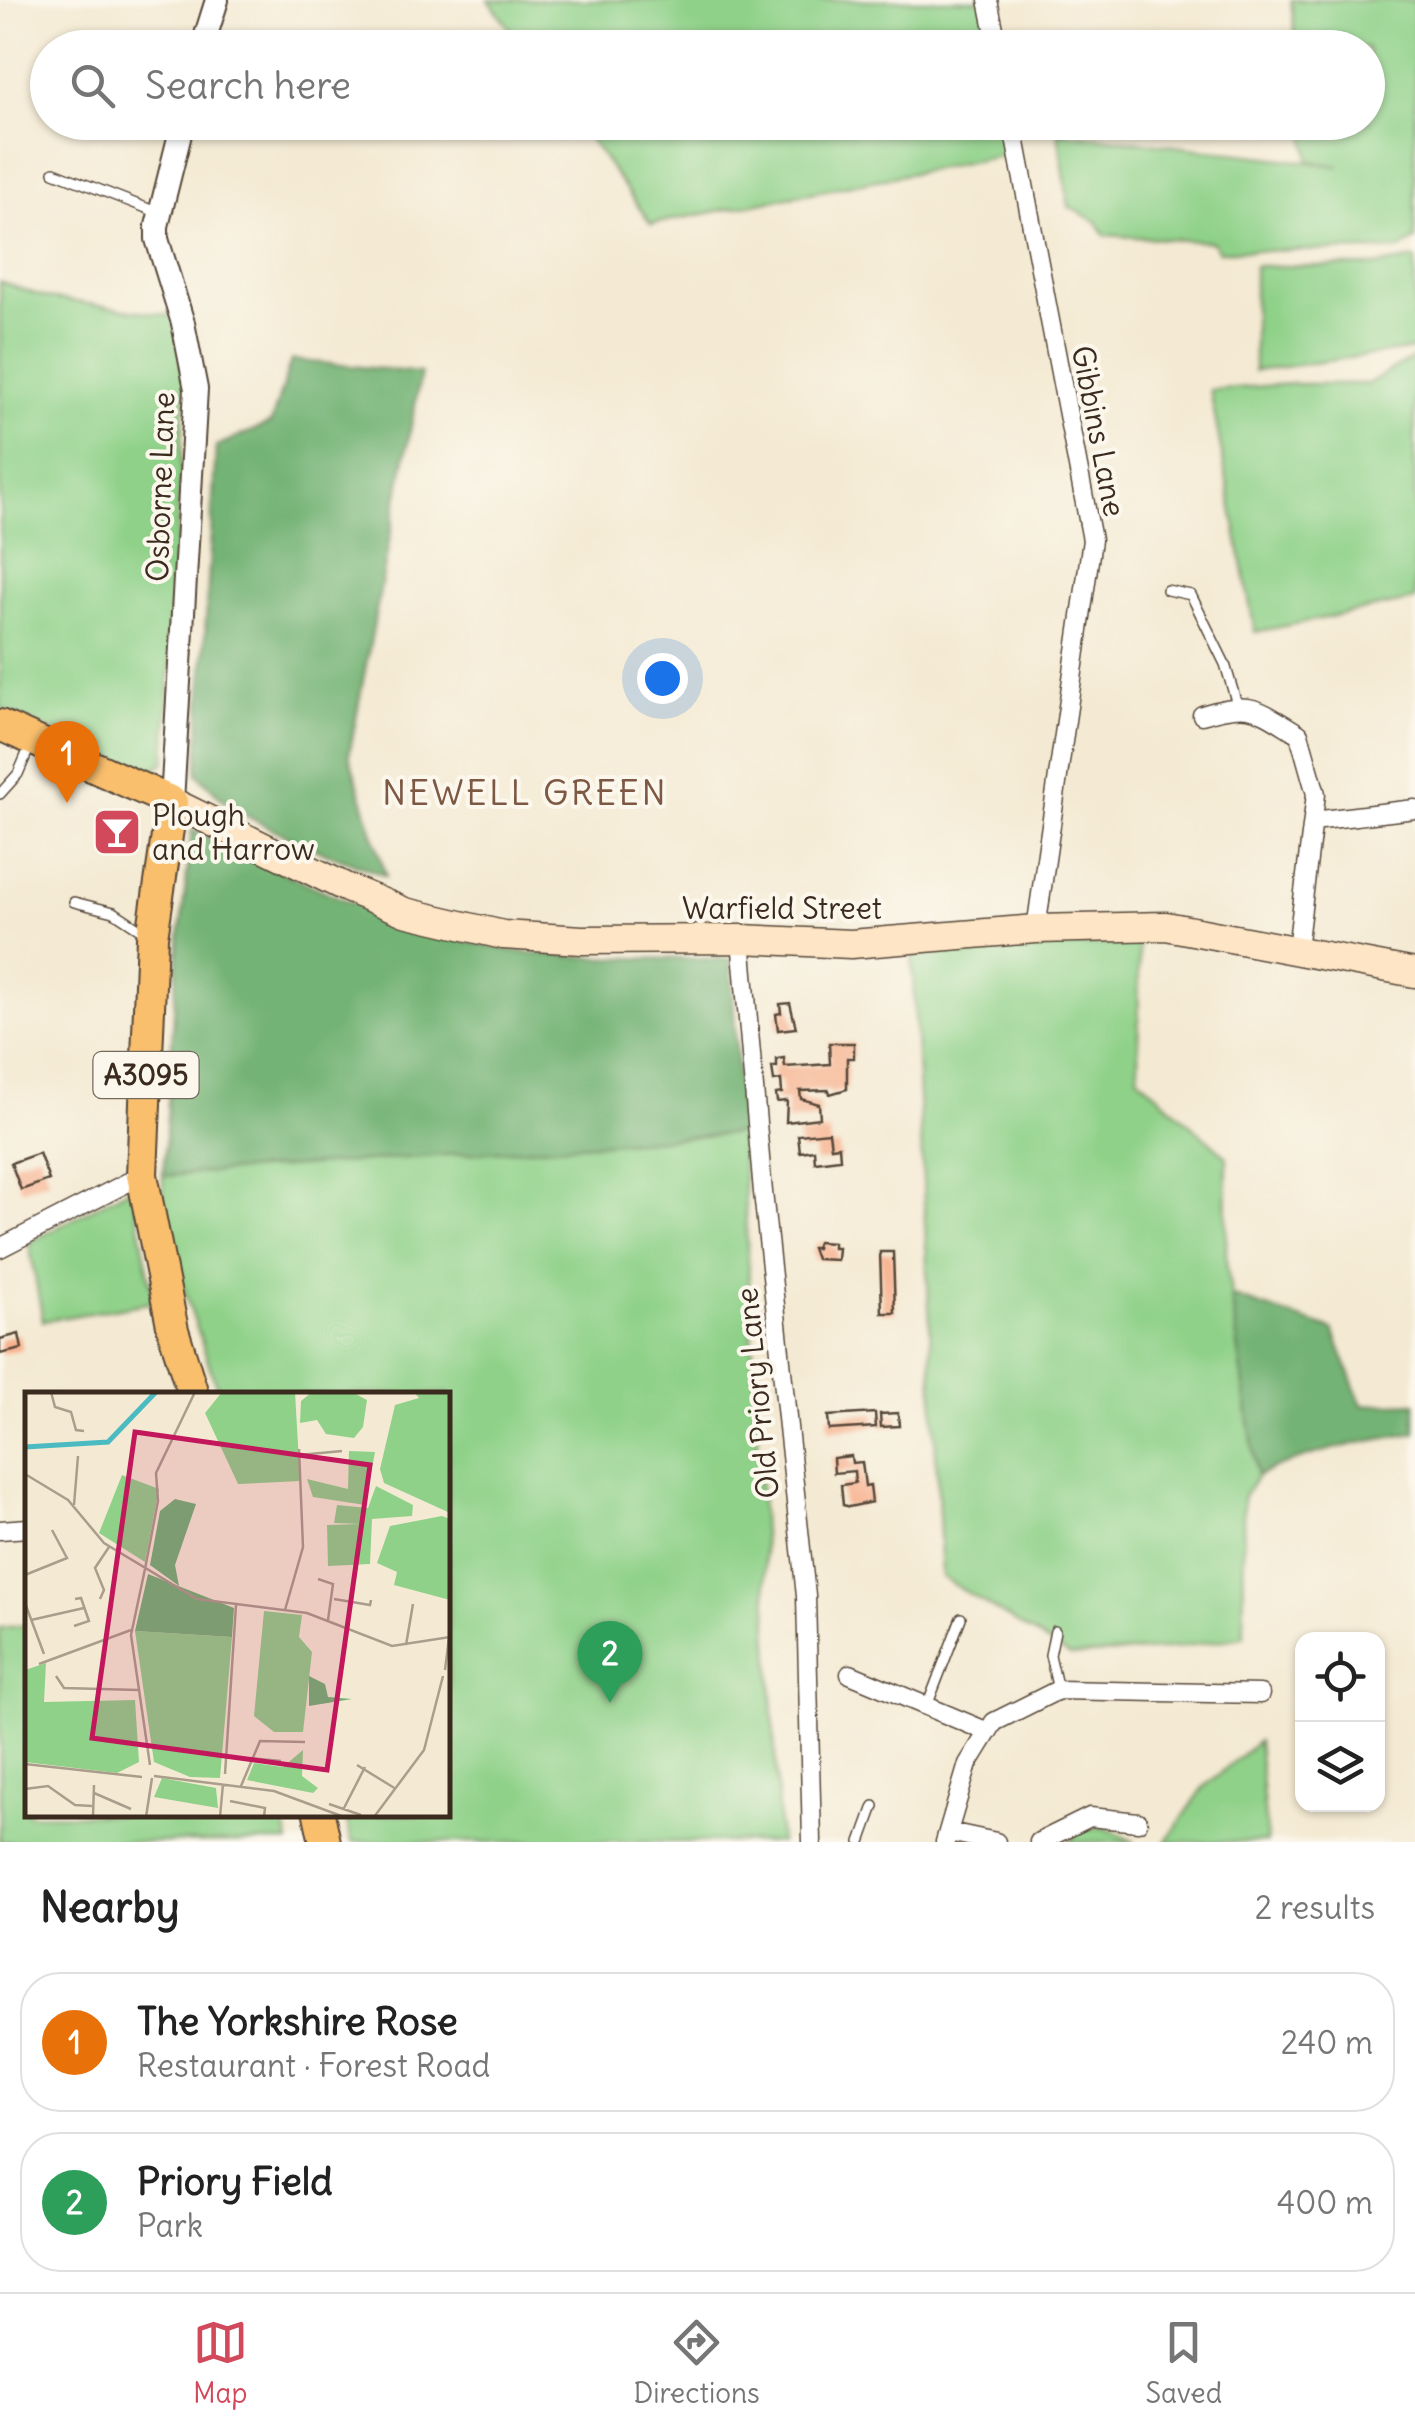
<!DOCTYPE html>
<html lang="en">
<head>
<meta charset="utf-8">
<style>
  :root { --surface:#fff; --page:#f6f6f6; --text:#222; --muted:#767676; --line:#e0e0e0; --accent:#d1495b }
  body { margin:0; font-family:Delius,sans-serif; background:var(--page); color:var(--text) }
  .controls { position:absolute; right:30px; bottom:30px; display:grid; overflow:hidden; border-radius:20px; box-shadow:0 2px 8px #0004 }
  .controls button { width:90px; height:90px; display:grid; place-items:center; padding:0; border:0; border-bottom:2px solid var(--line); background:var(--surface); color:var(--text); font:50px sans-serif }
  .you { position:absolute; left:662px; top:678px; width:35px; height:35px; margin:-25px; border:8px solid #fff; border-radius:50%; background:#1a73e8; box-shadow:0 0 0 15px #1a73e833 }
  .badge { display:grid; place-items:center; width:65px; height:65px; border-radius:50%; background:var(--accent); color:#fff; font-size:32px; font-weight:700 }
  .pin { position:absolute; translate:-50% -82px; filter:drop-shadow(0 2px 5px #0008) }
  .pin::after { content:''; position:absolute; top:52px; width:35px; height:30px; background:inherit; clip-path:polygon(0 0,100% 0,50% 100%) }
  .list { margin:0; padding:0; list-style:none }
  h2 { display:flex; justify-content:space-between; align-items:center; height:130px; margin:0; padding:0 40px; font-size:42px }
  h2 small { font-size:32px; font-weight:400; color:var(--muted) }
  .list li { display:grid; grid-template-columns:65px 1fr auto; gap:30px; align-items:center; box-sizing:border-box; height:140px; margin:0 20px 20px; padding:0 20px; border:2px solid var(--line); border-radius:40px }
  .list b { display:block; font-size:38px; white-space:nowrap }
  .list p { margin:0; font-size:32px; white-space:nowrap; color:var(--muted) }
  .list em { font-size:32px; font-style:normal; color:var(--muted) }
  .icon { flex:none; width:55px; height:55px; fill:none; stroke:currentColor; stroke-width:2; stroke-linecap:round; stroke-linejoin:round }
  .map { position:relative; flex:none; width:1415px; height:1842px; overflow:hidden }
  .search { position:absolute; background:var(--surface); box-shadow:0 2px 8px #0004; left:30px; right:30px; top:30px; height:110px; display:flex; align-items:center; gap:25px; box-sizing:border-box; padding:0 35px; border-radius:55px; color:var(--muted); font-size:38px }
  .sheet { height:450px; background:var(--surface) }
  nav { display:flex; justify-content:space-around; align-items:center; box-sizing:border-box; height:140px; border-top:2px solid var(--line); background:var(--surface); font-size:28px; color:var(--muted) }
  nav a { display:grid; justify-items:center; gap:5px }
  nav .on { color:var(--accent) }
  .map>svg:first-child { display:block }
  .green { fill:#8fd189; stroke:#657e54; stroke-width:2.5 }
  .forest { fill:#73b375; stroke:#576e4a; stroke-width:2.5 }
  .building { fill:#f7b08c }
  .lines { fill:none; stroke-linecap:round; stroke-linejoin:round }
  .service-casing { stroke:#574739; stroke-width:12 }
  .minor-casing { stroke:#574739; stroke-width:21 }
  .tertiary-casing { stroke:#574739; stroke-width:26 }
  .secondary-casing { stroke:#574739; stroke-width:31 }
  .primary-casing { stroke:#574739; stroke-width:34 }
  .service { stroke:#fff; stroke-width:9 }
  .minor { stroke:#fff; stroke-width:18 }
  .tertiary { stroke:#fff; stroke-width:22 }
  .secondary { stroke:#fde5c5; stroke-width:28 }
  .primary { stroke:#f9bf6d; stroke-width:30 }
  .labels { text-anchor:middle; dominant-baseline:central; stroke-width:8; stroke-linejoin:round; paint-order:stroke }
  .shield { fill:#fbf7ec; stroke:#75685c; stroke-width:2.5 }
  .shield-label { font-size:28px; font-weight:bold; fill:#3b2a1e }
  .street-label { font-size:30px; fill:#3b2a1e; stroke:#fbf7ec }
  .poi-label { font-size:30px; fill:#3b2a1e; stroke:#fbf7ec; text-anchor:start }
  .quarter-label { font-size:35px; letter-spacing:2.5px; fill:#7d5944; stroke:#fbf7ec }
  .inset-river { fill:none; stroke:#4bbac1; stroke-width:5 }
  .inset-road { fill:none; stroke:#aa9d8b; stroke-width:2.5 }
  .view { fill:#c2185b; fill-opacity:0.15; stroke:#c2185b; stroke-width:5 }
  .inset-edge { fill:none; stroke:#3b2a1e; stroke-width:5 }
</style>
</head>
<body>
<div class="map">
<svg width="1415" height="1842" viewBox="0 0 1415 1842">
  <rect width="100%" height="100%" fill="#fbf7ec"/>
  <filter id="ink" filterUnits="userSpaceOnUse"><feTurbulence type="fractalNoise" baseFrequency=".01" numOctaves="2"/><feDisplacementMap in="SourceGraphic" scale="20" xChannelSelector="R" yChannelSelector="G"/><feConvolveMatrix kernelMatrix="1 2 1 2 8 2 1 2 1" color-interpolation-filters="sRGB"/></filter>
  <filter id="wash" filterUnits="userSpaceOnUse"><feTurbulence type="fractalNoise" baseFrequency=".0048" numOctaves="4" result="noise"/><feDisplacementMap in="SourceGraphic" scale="40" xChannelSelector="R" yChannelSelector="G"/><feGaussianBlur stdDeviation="2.25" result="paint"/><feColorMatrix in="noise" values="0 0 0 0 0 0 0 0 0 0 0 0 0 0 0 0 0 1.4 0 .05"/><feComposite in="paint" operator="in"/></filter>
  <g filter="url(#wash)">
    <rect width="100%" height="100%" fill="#f4ead3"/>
    <path class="green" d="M489,0H985L994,47H523Z
      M1291,0H1415V240L1398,250L1218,251L1213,242L1105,235L1097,222L1069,207L1058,132L1340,166L1309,161L1304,123L1368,122V48L1296,47Z
      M578,123H1009L1015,153L651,224Z
      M1415,259V349L1254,371V266H1374Z
      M0,282L48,298L189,318L165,762L147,773L0,708Z
      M1415,357V600L1255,632L1210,390L1291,384H1367Z
      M1139,943L1138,1077L1227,1157L1226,1259L1257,1476L1243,1498L1244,1637L1161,1650L1070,1656L942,1577L912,953Z
      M741,1133L780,1842H352L345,1815L448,1814V1394H219L163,1227V1176Z
      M132,1187L154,1302L43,1321L29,1243Z
      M27,1625L28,1814L282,1815L289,1842H0V1628Z
      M1258,1741L1267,1842H1166L1204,1787Z
      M1103,1827L1134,1842H1068L1082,1830Z"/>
    <path class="forest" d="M291,360L421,373L349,755L386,876L310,847L232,809L197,774L216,446L271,423Z
      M192,830C289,875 388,926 493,947C570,962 653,957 731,959L741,1133L163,1176L178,952Z
      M1231,1296L1333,1330L1362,1405L1415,1403V1433C1360,1442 1307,1452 1257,1476Z"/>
    <g id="blocks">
      <path class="building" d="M790,1003L796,1028L778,1030L776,1014L781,1013L780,1004Z
        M829,1043H854V1058H847V1089L830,1094L829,1090L800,1091L801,1099L819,1104L820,1118L786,1122L787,1101L777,1102L776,1094L782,1093L781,1080L774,1081L772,1067H777V1059L784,1058L785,1067L830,1064Z
        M829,1132L831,1147L839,1146L840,1159L815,1162L814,1150L800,1152L798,1135Z
        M39,1153L49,1180L21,1190L11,1163Z
        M817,1242L833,1243V1248H838L837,1260L816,1259L812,1248H816Z
        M880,1252H893L895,1313H882Z
        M19,1334L22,1349L0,1354V1339Z
        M875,1413L876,1427L829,1430L828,1416Z
        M898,1413L899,1426L881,1427L880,1414Z
        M851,1456L852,1463L862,1462L865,1486L870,1485L872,1502L849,1507L843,1505L841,1485L855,1483L854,1471L834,1473L833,1458Z"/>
    </g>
  </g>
  <g filter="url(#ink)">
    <use href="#blocks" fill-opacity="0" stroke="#574739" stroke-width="2.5"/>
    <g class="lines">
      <g class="service-casing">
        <path id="service" d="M54,172L159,213
          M1167,590L1191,595L1225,664L1237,704
          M0,794L18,774L30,746
          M74,902L114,912L146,933
          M1055,1631L1050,1655L1058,1690
          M927,1706L961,1618
          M861,1842L874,1806"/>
      </g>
      <g class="minor-casing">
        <path id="minor" d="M988,0L998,48
          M1012,122L1092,540L1036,929
          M1202,715C1252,700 1256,708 1299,734L1316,794L1297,949
          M1313,821L1415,809
          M741,939L763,1192L806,1596L812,1842
          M0,1248L142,1175
          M0,1530L28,1528
          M850,1674L988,1732
          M949,1832L996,1842
          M945,1842L968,1764L994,1722L1058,1690L1260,1694
          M1039,1842L1090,1817L1138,1822"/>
      </g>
      <g class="tertiary-casing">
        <path id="tertiary" d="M202,48L217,0
          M172,802L196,389L183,323L157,239V226L183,122"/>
      </g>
      <g class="secondary-casing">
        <path id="secondary" d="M172,802L347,888L405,912L503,935L582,940L741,939L851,944L1036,929L1166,926L1415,973"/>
      </g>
      <g class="primary-casing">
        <path id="primary" d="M0,725L172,802L152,937L142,1175L173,1330L193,1394
          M319,1814L325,1842"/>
      </g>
      <use href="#service" class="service"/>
      <use href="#minor" class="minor"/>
      <use href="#tertiary" class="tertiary"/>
      <use href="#secondary" class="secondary"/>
      <use href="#primary" class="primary"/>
    </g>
  </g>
  <defs>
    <g id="bar-square" transform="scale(2.5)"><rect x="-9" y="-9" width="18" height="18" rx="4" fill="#d1495b" stroke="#fbf7ec"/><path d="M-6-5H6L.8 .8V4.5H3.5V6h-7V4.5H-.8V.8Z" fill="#fff"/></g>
  </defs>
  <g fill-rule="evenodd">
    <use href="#bar-square" x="117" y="832"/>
  </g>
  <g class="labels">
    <rect class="shield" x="93.5" y="1052" width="105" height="46" rx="8"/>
    <g class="shield-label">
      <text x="146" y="1075">A3095</text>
    </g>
    <g class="street-label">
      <text transform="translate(1099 431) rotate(79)">Gibbins Lane</text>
      <text transform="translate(160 487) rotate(-88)">Osborne Lane</text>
      <text x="782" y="908">Warfield Street</text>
      <text transform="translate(757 1393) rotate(-96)">Old Priory Lane</text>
    </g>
    <g class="poi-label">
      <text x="152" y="815">Plough<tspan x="152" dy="34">and Harrow</tspan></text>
    </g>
    <g class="quarter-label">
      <text x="525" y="792">NEWELL GREEN</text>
    </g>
  </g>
  <g transform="translate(25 1392)">
    <rect width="425" height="425" fill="#f4ead3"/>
    <path d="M197,0H270L275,89L213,92L180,21ZM287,0H327L342,8L338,35L329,46L301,42L292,28L275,31L276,9ZM389,0L425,2V121L359,91L355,77L370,13L394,6ZM324,59L350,60L340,113L288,105L282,87L323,97ZM97,83L134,97L120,170L74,141ZM351,94L388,113L387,124L347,127L345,172L303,174L302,133L336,132L309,131L312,113L343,116ZM417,124L425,127V208L369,193L372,180L352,171L365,134ZM239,219L277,223L274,245L287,260L278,340H249L229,324ZM110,239L207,245L195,386L165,385L129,370ZM21,271L19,310L110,308L114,370L92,381L0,370V278ZM278,358L277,384L293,396L288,401L222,388L229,371L258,375ZM137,386L191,396L193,416L129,405Z" fill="#8fd189"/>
    <path d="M150,107L171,112L150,173L154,194L125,173L135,119ZM123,182L209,216L207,245L110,239ZM284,284L300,292L303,305L327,307L284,314Z" fill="#73b375"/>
    <path class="inset-river" d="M0,55L83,50L131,0"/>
    <path class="inset-road" d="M26,0L30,15L46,20L51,38L59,39M274,63L317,59M0,82L43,108L79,151L172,207L282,221L367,254L425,245M49,113L53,64M120,177L133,109L131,81L170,0M120,177L106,243L125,373M0,183L42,166L27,138M293,187L308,192L303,228M75,207L79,198L70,176L84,155M309,207L345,213L346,208M0,211L19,262M260,218L278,155L274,57M6,228L59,216M49,234L64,229L56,206L50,207M381,253L388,212M14,272L106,238M420,278L424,246M31,284L39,296L113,298M225,366L256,369M0,372L117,385M332,373L371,397M200,382L211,213M129,384L249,399L319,425M216,394L235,349L280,350M0,397L23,394L50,413L67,414M69,401L106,417M205,409L240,416L239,425M304,412L336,423M318,418L340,375M68,425L69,393M121,425L127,386M195,425L198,392M349,425L399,358L418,284"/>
    <path class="view" d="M110,40L345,73L302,378L67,346Z"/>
    <rect width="425" height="425" class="inset-edge"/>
  </g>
</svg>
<div class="controls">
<button><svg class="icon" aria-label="locate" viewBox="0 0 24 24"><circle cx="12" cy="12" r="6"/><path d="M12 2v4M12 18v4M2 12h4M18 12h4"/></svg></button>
<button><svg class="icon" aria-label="layers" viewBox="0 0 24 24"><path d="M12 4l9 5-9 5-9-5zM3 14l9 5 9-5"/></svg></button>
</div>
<div class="you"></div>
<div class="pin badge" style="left:67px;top:803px;background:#e8710a">1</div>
<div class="pin badge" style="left:610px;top:1703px;background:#2e9e5b">2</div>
<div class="search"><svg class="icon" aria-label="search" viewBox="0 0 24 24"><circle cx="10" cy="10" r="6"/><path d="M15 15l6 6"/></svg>Search here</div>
</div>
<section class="sheet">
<h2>Nearby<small>2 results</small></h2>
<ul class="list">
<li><span class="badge" style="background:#e8710a">1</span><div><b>The Yorkshire Rose</b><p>Restaurant · Forest Road</p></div><em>240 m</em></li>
<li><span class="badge" style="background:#2e9e5b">2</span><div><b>Priory Field</b><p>Park</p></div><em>400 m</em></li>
</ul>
</section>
<nav>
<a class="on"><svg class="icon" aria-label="map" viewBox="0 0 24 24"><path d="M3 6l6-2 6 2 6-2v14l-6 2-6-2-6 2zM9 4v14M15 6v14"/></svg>Map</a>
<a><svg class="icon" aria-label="directions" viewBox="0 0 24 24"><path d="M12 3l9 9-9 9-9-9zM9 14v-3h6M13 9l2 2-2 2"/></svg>Directions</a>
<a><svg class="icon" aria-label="saved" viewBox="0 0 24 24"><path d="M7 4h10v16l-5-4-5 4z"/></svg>Saved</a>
</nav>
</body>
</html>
